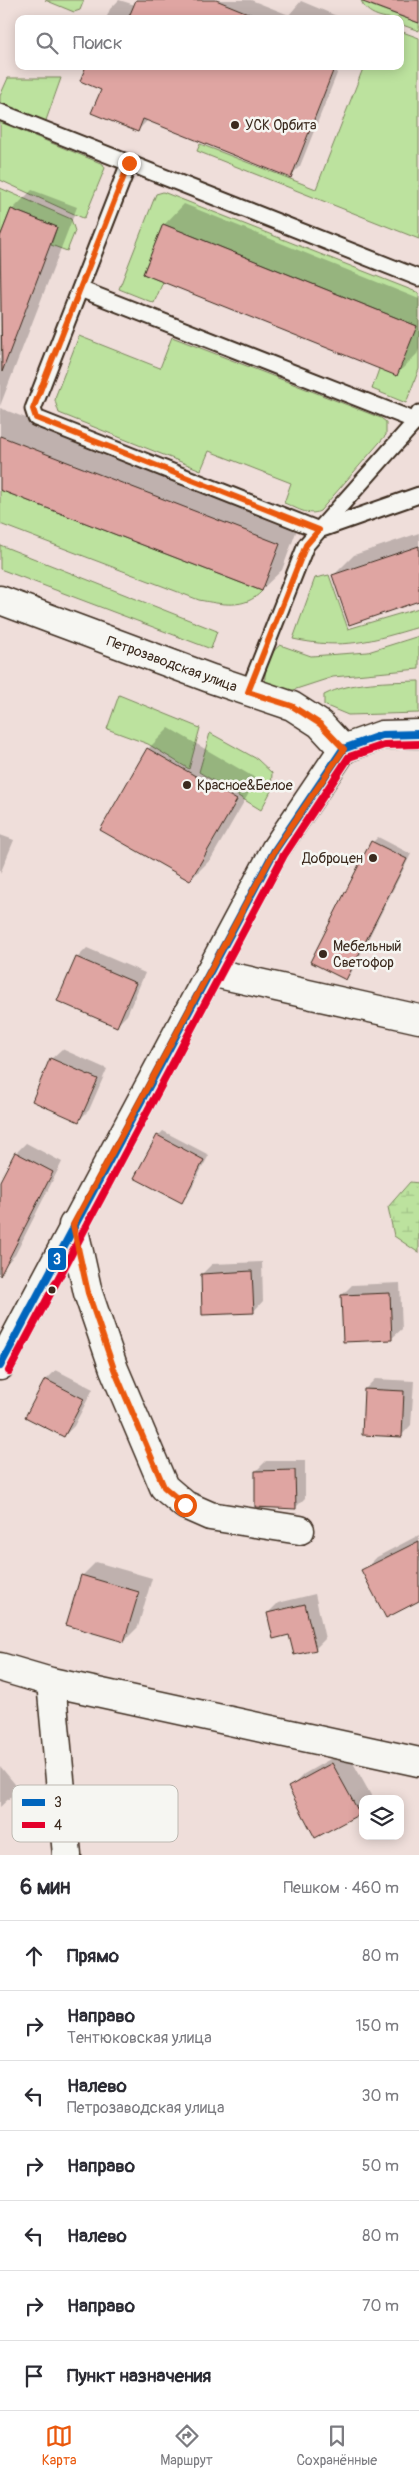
<!DOCTYPE html>
<html lang="ru">
<head>
<meta charset="utf-8">
<style>
  :root { --surface:#fff; --page:#f7f7f7; --text:#2b2b33; --muted:#7c7c81; --line:#e1e1e2; --accent:#ea580c }
  body { margin:0; font-family:Pangolin,sans-serif; background:var(--page); color:var(--text) }
  .controls { position:absolute; right:15px; bottom:15px; display:grid; overflow:hidden; border-radius:10px; box-shadow:0 2px 12px #0003 }
  .controls button { width:45px; height:45px; display:grid; place-items:center; padding:0; border:0; border-bottom:1px solid var(--line); background:var(--surface); color:var(--text); font:25px sans-serif }
  .stop { position:absolute; width:15px; height:15px; margin:-11px; border:4px solid #ea580c; border-radius:50%; background:#fff }
  .stop.end { background:#ea580c; border-color:#fff; box-shadow:0 1px 5px #0008 }
  .list { margin:0; padding:0; list-style:none }
  h2 { display:flex; justify-content:space-between; align-items:center; height:65px; margin:0; padding:0 20px; font-size:21px }
  h2 small { font-size:16px; font-weight:400; color:var(--muted) }
  .list li { display:grid; grid-template-columns:32px 1fr auto; gap:15px; align-items:center; box-sizing:border-box; height:70px; padding:0 20px; border-top:1px solid var(--line) }
  .list b { display:block; font-size:19px; white-space:nowrap }
  .list p { margin:0; font-size:16px; white-space:nowrap; color:var(--muted) }
  .list em { font-size:16px; font-style:normal; color:var(--muted) }
  .icon { flex:none; width:28px; height:28px; fill:none; stroke:currentColor; stroke-width:2; stroke-linecap:round; stroke-linejoin:round }
  .map { position:relative; flex:none; width:419px; height:1855px; overflow:hidden }
  .search { position:absolute; background:var(--surface); box-shadow:0 2px 12px #0003; left:15px; right:15px; top:15px; height:55px; display:flex; align-items:center; gap:12px; box-sizing:border-box; padding:0 18px; border-radius:10px; color:var(--muted); font-size:19px }
  .sheet { height:555px; background:var(--surface) }
  nav { display:flex; justify-content:space-around; align-items:center; box-sizing:border-box; height:70px; border-top:1px solid var(--line); background:var(--surface); font-size:14px; color:var(--muted) }
  nav a { display:grid; justify-items:center; gap:2px }
  nav .on { color:var(--accent) }
  .map>svg:first-child { display:block }
  .green { fill:#bce29e; stroke:#7c865e }
  .wetland { fill:url(#wetland-marsh); stroke:#7c865e }
  .shadow { fill:#0003 }
  .building { fill:#dfa5a2; stroke:#3b2a1e }
  .lines { fill:none; stroke-linecap:round; stroke-linejoin:round }
  .service-casing { stroke:#3b2a1e; stroke-width:19 }
  .minor-casing { stroke:#3b2a1e; stroke-width:31 }
  .tertiary-casing { stroke:#3b2a1e; stroke-width:31 }
  .service { stroke:#f6f6f2; stroke-width:15 }
  .minor { stroke:#f6f6f2; stroke-width:28 }
  .tertiary { stroke:#f6f6f2; stroke-width:28 }
  .bus-1-casing { stroke:#f6f6f2; stroke-width:11 }
  .bus-2-casing { stroke:#f6f6f2; stroke-width:11 }
  .bus-1 { stroke:#0065bd; stroke-width:8 }
  .bus-2 { stroke:#e4002b; stroke-width:8 }
  .route { stroke:#ea580c; stroke-width:6 }
  .poi-dot { fill:#3b2a1e; stroke:#f6f6f2; stroke-width:2 }
  .labels { text-anchor:middle; dominant-baseline:central; stroke-width:5; stroke-linejoin:round; paint-order:stroke }
  .poi-label { font-size:14px; fill:#3b2a1e; stroke:#f6f6f2; text-anchor:start }
  .street-label { font-size:14px; fill:#3b2a1e; stroke:#f6f6f2 }
  .key { fill:#f6f6f2; stroke:#beb9b2; stroke-width:1 }
  .key-label { font-size:14px; fill:#3b2a1e }
  .line-badge { stroke:#f6f6f2; stroke-width:2 }
  .badge-label { font-size:14px; text-anchor:middle; font-weight:bold; fill:#fff }
</style>
</head>
<body>
<div class="map">
<svg width="419" height="1855" viewBox="0 0 419 1855">
  <defs>
    <pattern id="wetland-marsh" width="20" height="14" patternUnits="userSpaceOnUse" patternTransform="scale(1.25)"><rect width="20" height="14" fill="#bce29e"/><path d="M1 5h8M5 5V1M11 12h8M15 12V8" fill="none" stroke="#a2c288"/></pattern>
  </defs>
  <rect width="100%" height="100%" fill="#efdeda"/>
  <filter id="ink" filterUnits="userSpaceOnUse"><feTurbulence type="fractalNoise" baseFrequency=".02" numOctaves="2"/><feDisplacementMap in="SourceGraphic" scale="10" xChannelSelector="R" yChannelSelector="G"/><feConvolveMatrix kernelMatrix="1 2 1 2 8 2 1 2 1" color-interpolation-filters="sRGB"/></filter>
  <g filter="url(#ink)">
    <path class="green" d="M45,0H84L80,10L74,12Z
      M361,0H372L370,5L419,23V31L400,24V19C386,19 366,16 361,0Z
      M400,31L419,38V239L197,151L200,144L316,189L364,66H400Z
      M8,78H61L44,126L0,109V96Z
      M0,122L103,164L105,168L85,217L83,218L0,180Z
      M0,188L71,219L75,231L67,251L51,245L57,227L11,209L0,237Z
      M163,192L419,293V369L406,403L372,389L379,369L417,326L163,224L143,274L163,282L154,303L119,289L156,194Z
      M79,336L160,368L172,337L381,418L386,422V435L320,511C309,517 295,507 284,503L291,483L209,451L201,470L59,413L55,401L56,395Z
      M0,490L262,591C245,610 221,604 199,600L0,524Z
      M0,545L217,631L211,649L0,569Z
      M329,575L348,629L419,608V627C371,641 344,650 293,639L315,578Z
      M419,636V669L333,677L284,693L265,682C264,668 268,654 280,645L311,656L368,652Z
      M419,681V713L348,715L324,705V695C351,681 389,682 419,681Z
      M119,695L200,728L189,769L148,744L107,729Z
      M210,733L257,759L272,773L271,791L261,810L199,772Z"/>
    <path class="wetland" d="M410,1182L419,1183V1253L394,1236L388,1207Z"/>
    <path class="shadow" d="M119,0L135,5L137,0H251L289,15L301,1L339,17L338,19H106L110,9Z
      M87,66H340L300,166L290,176L148,120L138,130L102,89Z
      M32,190L77,207L0,406V241L12,210Z
      M184,204L419,299V349L417,354L397,374L164,225Z
      M0,408L299,524L282,570L261,590L0,489Z
      M419,533V600L334,575L354,555Z
      M169,728L257,779L211,859L190,880L102,829L148,749Z
      M0,835L14,840L0,874Z
      M378,837L411,854L351,973L346,978L373,842Z
      M87,948L145,973L127,1015L117,1025L77,958Z
      M62,1049L107,1069L89,1110L79,1120L51,1059Z
      M163,1131L209,1155L187,1196L181,1202L158,1136Z
      M26,1143L62,1162L15,1255L5,1265L0,1262V1184L16,1153Z
      M262,1262L263,1301L253,1312L202,1274L212,1264Z
      M400,1283L402,1329L391,1339L342,1295L352,1285Z
      M56,1370L93,1389L74,1426L64,1436L46,1380Z
      M375,1379L414,1381L411,1425L401,1436L365,1389Z
      M266,1461H305V1498L295,1508L256,1471Z
      M419,1535V1600L363,1571L377,1557Z
      M96,1562L152,1578L138,1627L124,1641L82,1576Z
      M315,1594L325,1639L315,1649L290,1633L268,1613L278,1603Z
      M346,1750L373,1799H363V1809L359,1813L290,1788L304,1774Z
      M0,1766L19,1789L0,1807Z"/>
    <path class="building" d="M136,0H216L260,18L128,19Z
      M363,0H419V23L363,2Z
      M86,66H335L291,178L143,119L138,132L91,113L101,90L80,81Z
      M11,209L57,227L2,372L0,237Z
      M163,224L417,326L397,376L143,274Z
      M0,436L280,544L262,591L0,490Z
      M419,546V601L349,625L332,575Z
      M147,748L237,800L190,881L100,830Z
      M371,841L407,859L346,980L310,962Z
      M76,957L136,983L117,1027L57,1001Z
      M50,1058L98,1079L79,1122L32,1101Z
      M157,1135L204,1160L182,1203L134,1178Z
      M15,1152L53,1172L0,1276V1181Z
      M252,1271L254,1313L202,1315L201,1274Z
      M390,1293L392,1340L343,1342L341,1295Z
      M45,1379L84,1399L64,1437L25,1417Z
      M364,1389L404,1391L402,1437L362,1435Z
      M295,1470L296,1509L255,1507V1471Z
      M419,1541V1601L386,1618L361,1570Z
      M81,1575L139,1592L124,1642L66,1625Z
      M305,1604L316,1650L294,1655L289,1635L273,1639L267,1613Z
      M332,1763L360,1814L315,1838L288,1787Z"/>
    <g class="lines">
      <g class="service-casing">
        <path id="service" d="M0,112L419,278
          M129,163L33,409L36,418L319,530L416,421L419,413
          M80,289L416,421
          M248,692L306,545L319,530L419,495"/>
      </g>
      <g class="minor-casing">
        <path id="minor" d="M210,972L419,1019
          M73,1225L88,1293L114,1369L164,1487L185,1505L210,1516L300,1530
          M0,1667L51,1682L419,1762
          M51,1682L67,1855"/>
      </g>
      <g class="tertiary-casing">
        <path id="tertiary" d="M0,600L212,679L292,706L320,724L343,749
          M343,749L382,735L419,734
          M0,1366L275,850L343,749"/>
      </g>
      <use href="#service" class="service"/>
      <use href="#minor" class="minor"/>
      <use href="#tertiary" class="tertiary"/>
      <g class="bus-1-casing">
        <path id="bus-1" d="M0,1366L275,850L343,749L382,735L419,734"/>
      </g>
      <g class="bus-2-casing">
        <path id="bus-2" d="M9,1371L284,855L349,757L384,745L419,744"/>
      </g>
      <use href="#bus-1" class="bus-1"/>
      <use href="#bus-2" class="bus-2"/>
    </g>
  </g>
  <g class="lines" filter="url(#ink)">
    <path class="route" d="M129,163L33,409L36,418L319,530L306,545L248,692L292,706L320,724L344,749L275,850L73,1225L88,1293L114,1369L164,1487L185,1505"/>
  </g>
  <g class="poi-dot">
    <circle cx="235" cy="125" r="5"/>
    <circle cx="187" cy="785" r="5"/>
    <circle cx="373" cy="858" r="5"/>
    <circle cx="323" cy="954" r="5"/>
    <circle cx="52" cy="1290" r="4.5"/>
  </g>
  <g class="labels">
    <g class="poi-label">
      <text x="245" y="125">УСК Орбита</text>
      <text x="197" y="785">Красное&amp;Белое</text>
      <text x="363" y="858" text-anchor="end">Доброцен</text>
      <text x="333" y="946">Мебельный<tspan x="333" dy="16">Светофор</tspan></text>
    </g>
    <g class="street-label">
      <text transform="translate(172 664) rotate(20)">Петрозаводская улица</text>
    </g>
  </g>
  <rect x="12" y="1785" width="166" height="57" rx="8" class="key"/>
  <rect x="22" y="1799" width="23" height="7" fill="#0065bd"/>
  <rect x="22" y="1822" width="23" height="6" fill="#e4002b"/>
  <g class="key-label">
    <text x="54" y="1807">3</text>
    <text x="54" y="1830">4</text>
  </g>
  <rect class="line-badge" x="47" y="1247" width="20" height="24" rx="5" fill="#0065bd"/>
  <g class="badge-label">
    <text x="57" y="1264">3</text>
  </g>
</svg>
<div class="controls">
<button><svg class="icon" aria-label="layers" viewBox="0 0 24 24"><path d="M12 4l9 5-9 5-9-5zM3 14l9 5 9-5"/></svg></button>
</div>
<div class="stop" style="left:185px;top:1505px"></div>
<div class="stop end" style="left:129px;top:163px"></div>
<div class="search"><svg class="icon" aria-label="search" viewBox="0 0 24 24"><circle cx="10" cy="10" r="6"/><path d="M15 15l6 6"/></svg>Поиск</div>
</div>
<section class="sheet">
<h2>6 мин<small>Пешком · 460 m</small></h2>
<ul class="list">
<li><svg class="icon" aria-label="ahead" viewBox="0 0 24 24"><path d="M12 20V5M6 11l6-6 6 6"/></svg><div><b>Прямо</b></div><em>80 m</em></li>
<li><svg class="icon" aria-label="right" viewBox="0 0 24 24"><path d="M7 20v-9h11M14 6l5 5-5 5"/></svg><div><b>Направо</b><p>Тентюковская улица</p></div><em>150 m</em></li>
<li><svg class="icon" aria-label="left" viewBox="0 0 24 24"><path d="M17 20v-9H6M10 6l-5 5 5 5"/></svg><div><b>Налево</b><p>Петрозаводская улица</p></div><em>30 m</em></li>
<li><svg class="icon" aria-label="right" viewBox="0 0 24 24"><path d="M7 20v-9h11M14 6l5 5-5 5"/></svg><div><b>Направо</b></div><em>50 m</em></li>
<li><svg class="icon" aria-label="left" viewBox="0 0 24 24"><path d="M17 20v-9H6M10 6l-5 5 5 5"/></svg><div><b>Налево</b></div><em>80 m</em></li>
<li><svg class="icon" aria-label="right" viewBox="0 0 24 24"><path d="M7 20v-9h11M14 6l5 5-5 5"/></svg><div><b>Направо</b></div><em>70 m</em></li>
<li><svg class="icon" aria-label="arrive" viewBox="0 0 24 24"><path d="M6 21V4h12l-3 4 3 4H6"/></svg><div><b>Пункт назначения</b></div></li>
</ul>
</section>
<nav>
<a class="on"><svg class="icon" aria-label="map" viewBox="0 0 24 24"><path d="M3 6l6-2 6 2 6-2v14l-6 2-6-2-6 2zM9 4v14M15 6v14"/></svg>Карта</a>
<a><svg class="icon" aria-label="directions" viewBox="0 0 24 24"><path d="M12 3l9 9-9 9-9-9zM9 14v-3h6M13 9l2 2-2 2"/></svg>Маршрут</a>
<a><svg class="icon" aria-label="saved" viewBox="0 0 24 24"><path d="M7 4h10v16l-5-4-5 4z"/></svg>Сохранённые</a>
</nav>
</body>
</html>
